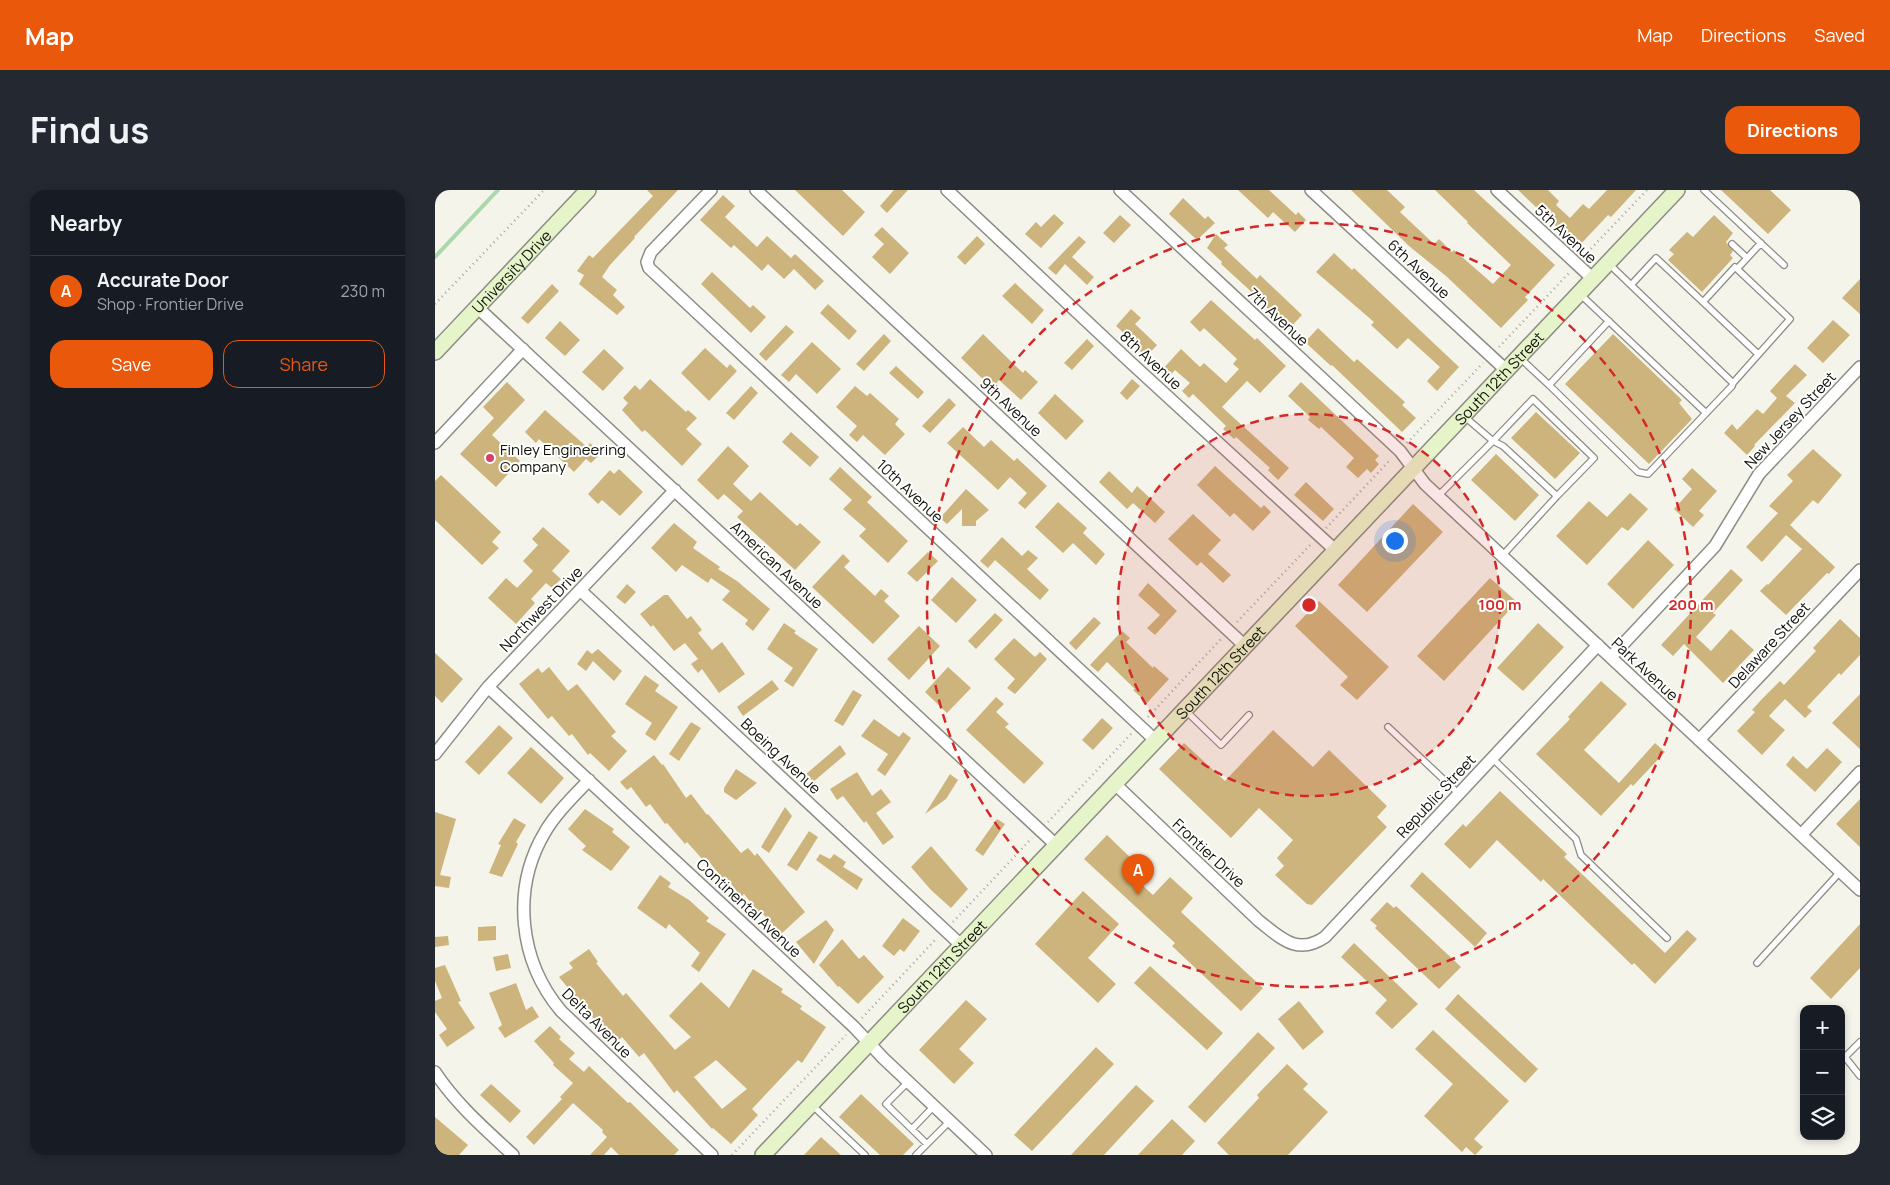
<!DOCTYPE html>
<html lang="en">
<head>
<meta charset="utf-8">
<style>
  :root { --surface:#171b24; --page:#242831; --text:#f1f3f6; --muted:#9ea1a6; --line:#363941; --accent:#ea580c }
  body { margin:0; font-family:Manrope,sans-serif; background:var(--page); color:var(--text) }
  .controls { position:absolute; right:15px; bottom:15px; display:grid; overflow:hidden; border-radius:10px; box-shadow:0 2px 8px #0003 }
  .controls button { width:45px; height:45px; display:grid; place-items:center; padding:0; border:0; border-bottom:1px solid var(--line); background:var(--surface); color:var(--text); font:25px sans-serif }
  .you { position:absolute; left:959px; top:350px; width:18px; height:18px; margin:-12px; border:4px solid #fff; border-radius:50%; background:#1a73e8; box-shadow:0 0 0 8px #1a73e833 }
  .badge { display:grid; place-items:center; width:32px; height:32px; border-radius:50%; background:var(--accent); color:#fff; font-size:16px; font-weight:700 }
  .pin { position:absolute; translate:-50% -41px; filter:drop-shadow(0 1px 2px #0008) }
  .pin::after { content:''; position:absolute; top:26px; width:18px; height:15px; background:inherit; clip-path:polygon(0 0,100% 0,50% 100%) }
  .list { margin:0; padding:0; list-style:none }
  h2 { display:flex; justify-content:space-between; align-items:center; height:65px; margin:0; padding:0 20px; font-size:21px }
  h2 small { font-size:16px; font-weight:400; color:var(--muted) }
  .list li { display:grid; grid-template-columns:32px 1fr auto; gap:15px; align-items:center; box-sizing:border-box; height:70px; padding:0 20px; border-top:1px solid var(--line) }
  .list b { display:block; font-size:19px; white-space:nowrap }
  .list p { margin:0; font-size:16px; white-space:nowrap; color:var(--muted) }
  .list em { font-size:16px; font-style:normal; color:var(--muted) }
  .actions { display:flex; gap:10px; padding:15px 20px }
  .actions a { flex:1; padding:11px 0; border:1px solid var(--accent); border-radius:15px; text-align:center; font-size:18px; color:var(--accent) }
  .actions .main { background:var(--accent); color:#fff }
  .icon { flex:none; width:28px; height:28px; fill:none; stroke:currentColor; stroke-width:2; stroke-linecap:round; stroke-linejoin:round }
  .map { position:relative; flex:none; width:1425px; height:965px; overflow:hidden; border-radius:15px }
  header { display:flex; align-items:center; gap:30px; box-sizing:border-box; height:70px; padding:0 25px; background:var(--accent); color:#fff }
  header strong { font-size:24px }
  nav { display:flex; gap:28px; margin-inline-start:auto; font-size:18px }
  .intro { display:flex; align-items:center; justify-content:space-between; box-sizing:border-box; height:120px; padding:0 30px }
  h1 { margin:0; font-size:35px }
  .button { padding:12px 22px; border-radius:15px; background:var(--accent); color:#fff; font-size:18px; font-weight:700 }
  main { display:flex; gap:30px; padding:0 30px }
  aside { flex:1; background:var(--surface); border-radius:15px; box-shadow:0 2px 8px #0003 }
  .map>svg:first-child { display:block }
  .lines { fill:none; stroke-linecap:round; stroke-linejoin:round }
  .stream { stroke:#aad7ab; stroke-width:4 }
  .building { fill:#cdb47d; fill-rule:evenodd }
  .lane-casing { stroke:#8d8d85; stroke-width:8 }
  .street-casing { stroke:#8d8d85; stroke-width:14 }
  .secondary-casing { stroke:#8d8d85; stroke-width:18 }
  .path { stroke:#a6a69f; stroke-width:2.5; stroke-dasharray:1 4; stroke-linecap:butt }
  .lane { stroke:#fff; stroke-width:5.5 }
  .street { stroke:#fff; stroke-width:11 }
  .secondary { stroke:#e6f4c9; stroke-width:15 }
  .ring { fill:none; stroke:#d62828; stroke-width:2.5; stroke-dasharray:9 6 }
  .poi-dot { fill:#d1436c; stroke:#fffffe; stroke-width:2 }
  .labels { text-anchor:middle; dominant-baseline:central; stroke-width:4; stroke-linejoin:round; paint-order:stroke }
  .street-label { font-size:15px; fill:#0f0f0c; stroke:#fffffe }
  .poi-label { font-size:15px; fill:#0f0f0c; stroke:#fffffe; text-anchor:start }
  .centre { fill:#d62828; stroke:#fffffe; stroke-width:2.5 }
  .ring-label { font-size:15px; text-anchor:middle; font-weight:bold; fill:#d62828; stroke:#fffffe; stroke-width:4; stroke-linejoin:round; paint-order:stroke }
</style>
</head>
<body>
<header>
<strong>Map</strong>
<nav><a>Map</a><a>Directions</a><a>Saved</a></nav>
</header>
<div class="intro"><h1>Find us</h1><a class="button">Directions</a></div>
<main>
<aside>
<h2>Nearby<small></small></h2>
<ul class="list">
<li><span class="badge">A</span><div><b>Accurate Door</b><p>Shop · Frontier Drive</p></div><em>230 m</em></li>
</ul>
<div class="actions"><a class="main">Save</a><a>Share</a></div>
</aside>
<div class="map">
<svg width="1425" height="965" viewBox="0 0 1425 965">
  <rect width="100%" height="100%" fill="#f4f4eb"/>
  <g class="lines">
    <path class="stream" d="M0,67L63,0"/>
  </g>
  <path class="building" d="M212,0H243L199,47L200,48L175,75L167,87L182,100L178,105L190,117L182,125L144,94L149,85L142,81L154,65L158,68L218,6Z
    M360,0H407L430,22L408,46Z
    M459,0H473L452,23L445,16Z
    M803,0H834L861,25L863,22L871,30L860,42L838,22L833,28Z
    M916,0H952L970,17L965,22L999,54L1004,49L1017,62L1019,60L1058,94L1076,75L1032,33L1033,32L1000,0H1039L1120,75L1090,107L1093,110L1066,138L1011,86L974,56Z
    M1083,0H1113L1124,11L1121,15L1135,28L1148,14L1154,19L1172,0H1201L1176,27L1173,25L1143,57Z
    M1286,0H1335L1356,20L1333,44Z
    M288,5L300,16L290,27L322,57L332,46L356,68L360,64L389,91L380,100L359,79L349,89L333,74L327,81L299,55L296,58L265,30Z
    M748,8L770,29L773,26L780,33L762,50L734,24Z
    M619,24L629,33L606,58L590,44L601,32L606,37Z
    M685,25L696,35L679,53L668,43Z
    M1279,25L1298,43L1291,52L1298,61L1295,65L1298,68L1267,102L1233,70L1239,64L1234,60L1252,42L1258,47Z
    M447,37L474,63L455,84L437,67L449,54L439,45Z
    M781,44L793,55L789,58L822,89L825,85L867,125L854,139L831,117L832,116L786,74L787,72L772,58Z
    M542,46L550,54L530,75L522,67Z
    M644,46L651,52L637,67L659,87L652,95L630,74L621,85L613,78Z
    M899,63L917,80L919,78L1024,177L1002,201L992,191L1005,177L973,148L962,159L936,135L939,132L881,82Z
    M277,82L315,118L318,115L331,127L316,143L266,94Z
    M1425,89V124L1407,108Z
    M580,93L609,120L597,134L567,106Z
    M117,94L124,101L93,134L86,128Z
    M776,110L820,150L822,148L851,176L825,203L812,191L787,217L854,278L843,290L833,280L835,278L801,247L799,249L788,239L791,236L758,204L754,208L747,201L755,193L740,180L733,188L726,181L746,159L765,177L769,173L791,193L804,179L798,174L802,169L769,138L765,142L755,132Z
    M393,114L422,141L414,150L385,123Z
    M696,119L706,128L700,134L722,155L711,167L700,156L701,154L681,136Z
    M1398,130L1415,145L1388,173L1372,158Z
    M125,131L145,150L130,166L110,148Z
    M351,135L359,142L331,171L324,164Z
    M883,138L919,172L922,169L970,212L967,215L981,228L967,242L897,175L896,176L870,152Z
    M449,144L456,151L429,181L421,174Z
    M548,144L588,183L590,180L603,192L586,210L564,190L557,198L526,168Z
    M1178,144L1247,210L1244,213L1257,229L1214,274L1130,194Z
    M652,149L659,156L637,180L629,173Z
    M377,152L406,179L382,204L361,184L354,192L346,185Z
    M270,158L292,178L295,174L302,181L274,211L246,183Z
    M169,159L189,178L168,201L147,182Z
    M1360,174L1372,185L1351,206L1360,213L1319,255L1320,256L1312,265L1289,243L1297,234L1302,240L1322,219L1328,224L1342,208L1335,201Z
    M461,176L489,202L483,209L454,183Z
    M215,189L251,222L253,220L262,228L251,239L267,254L247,276L210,240L207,242L187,220L193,213L188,208L200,195L205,200Z
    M697,189L705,196L692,210L685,203Z
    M72,192L90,210L57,245L85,271L61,297L25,264L59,228L48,217Z
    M866,192L944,266L940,270L944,274L936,283L932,279L923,288L911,277L919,268L886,237L884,239L873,230L875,227L853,206Z
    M316,196L323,203L299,230L291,223Z
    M420,196L432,206L435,203L464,229L460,234L470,244L450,265L428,245L422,252L414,245L422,236L401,217Z
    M620,204L649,231L631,250L603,223Z
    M514,208L521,215L495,243L487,236Z
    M110,220L152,257L155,253L166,263L156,273L151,269L139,282L104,249L101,253L90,242Z
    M1101,222L1145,263L1120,289L1076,248Z
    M528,237L549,257L556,250L579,271L582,268L612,296L590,319L583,313L592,303L575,287L563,300L512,253Z
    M356,242L384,267L375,277L347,252Z
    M293,256L314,276L298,294L316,311L325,302L362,336L365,333L386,352L360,380L302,327L308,321L289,304L283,310L262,290Z
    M1378,259L1407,285L1383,314L1378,310L1355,335L1400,377L1394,384L1392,383L1351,425L1325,401L1332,394L1333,395L1367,359L1351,345L1327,372L1311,357L1343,323L1334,316L1358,291L1352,285Z
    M1061,264L1104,305L1080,331L1036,290Z
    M780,276L826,318L829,315L836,322L818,341L799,323L795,327L762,295Z
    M405,277L437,307L432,312L473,351L453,373L424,346L431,339L408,319L417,310L394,289Z
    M1257,278L1282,301L1264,321L1269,325L1258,337L1239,319L1257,299L1247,289Z
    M184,279L208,302L185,326L167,310L163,314L153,304L175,280L179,284Z
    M674,281L697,303L702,296L730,322L720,333L698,313L692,319L664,292Z
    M6,285L66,342L57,352L64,358L47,375L0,330V291Z
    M871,292L899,319L888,331L859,305Z
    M531,299L554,320L541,331V336H527V319L512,334L505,328Z
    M1195,303L1213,319L1193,341L1187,337L1152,375L1121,346L1154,311L1172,327Z
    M623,312L652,338L648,343L670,364L661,375L638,353L628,363L600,337Z
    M978,314L1008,342L932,422L903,395Z
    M758,324L786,350L773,364L796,385L788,393L766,372L762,376L733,349Z
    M239,333L262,352L258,358L285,377L283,379L302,391L335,419L318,441L310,434L313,430L287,410L295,401L276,388L273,393L247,375L241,382L216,358Z
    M108,337L135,361L117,381L126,389L117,398L111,393L96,409L100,413L81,434L53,408L71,388L82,398L98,381L88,371L103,355L97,349Z
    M567,347L587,366L593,360L603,368L592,379L614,400L605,410L560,370L553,378L545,371Z
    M1213,350L1239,375L1198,419L1172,394Z
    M493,362L503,371L482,392L472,383Z
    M408,364L415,371L409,377L440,406L446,399L454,406L449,411L465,426L438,454L377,397Z
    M1296,379L1308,390L1278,423L1281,425L1261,447L1276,461L1296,439L1319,460L1288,493L1249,454L1238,466L1226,455Z
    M517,387L542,410L521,433L496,410Z
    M1055,388L1082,412L1009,491L982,466Z
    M713,393L742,421L720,445L712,438L725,425L703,405Z
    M192,394L201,402L190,414L181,407Z
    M229,405H233L252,429L256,426L267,440L263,443L277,460L287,452L310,484L284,503L267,479L263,483L256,474L263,469L250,453L239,461L218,435L216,437L205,424Z
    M884,411L954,477L922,510L905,495L913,487L860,436Z
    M560,423L568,430L541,459L533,451Z
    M659,427L666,433L641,460L634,453Z
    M1405,429L1425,448V465L1406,485L1404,483L1372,517L1377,521L1370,528L1350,509L1334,526L1350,540L1327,565L1302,541L1320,522L1317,520L1327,509L1345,491L1349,495L1381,461L1378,458Z
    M349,433L361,441L359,443L383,459L358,497L349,491L358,478L332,459Z
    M1103,433L1129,457L1088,501L1062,478Z
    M484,436L505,456L474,490L452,469Z
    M687,441L695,448L691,452L718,478L719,476L734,489L712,513L698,500L700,499L672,472L663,482L655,475Z
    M579,448L600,467L605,462L612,469L580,504L572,498L580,489L559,469Z
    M163,459L187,481L179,491L158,471L151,481L142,474L152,460L157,464Z
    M0,463L28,489L7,513L0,506Z
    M114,477L133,501L142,494L181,542L176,546L192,561L174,581L155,563L153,565L137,544L134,546L117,526L113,529L84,494L103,478L107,483Z
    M513,477L536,498L512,523L490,502Z
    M210,485L224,495L220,501L243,517L220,551L210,544L217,533L190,514Z
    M337,490L344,499L308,526L302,517Z
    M1166,491L1192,514L1149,560L1184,593L1220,553L1230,562L1198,596L1196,594L1166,626L1101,564L1135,529L1133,527Z
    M418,500L427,505L408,536L399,531Z
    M1425,504V559L1397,533Z
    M561,507L569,514L561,522L574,534L570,537L609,573L589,594L531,540Z
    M667,528L678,538L658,560L647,550Z
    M439,529L464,547L468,542L476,548L450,586L442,580L453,564L426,546Z
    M256,532L266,538L244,571L234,564Z
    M64,535L78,548L44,585L30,572Z
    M838,540L878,577L894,560L952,616L942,627L952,637L877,715L872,714L840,685L849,676L842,668L858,650L824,618L796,648L724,579L749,553L790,591Z
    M405,555L411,564L378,592L371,584Z
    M96,557L129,588L106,614L72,583Z
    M1392,558L1407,572L1380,602L1351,575L1358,566L1372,579Z
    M219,565L227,575L228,574L251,608L256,604L272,625L273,624L306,663L313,658L320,666L322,663L370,722L346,744L328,724L326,725L309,704L306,707L291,687L288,689L272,669L269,671L252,652L250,654L232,633L230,634L215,614L211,617L196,597L192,600L185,592Z
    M301,579L322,593L301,610L289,602V598Z
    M422,582L437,606L446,599L456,612L441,623L459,647L448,655L431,631L429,633L408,606L402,610L395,599Z
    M515,584L523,590L511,609L490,624Z
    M1065,601L1132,664L1129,667L1230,763L1252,740L1262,749L1220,794L1199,773L1197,775L1108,689L1106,692L1062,650L1035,679L1009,654L1028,634L1031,637Z
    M1425,609V657L1401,634Z
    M350,617L357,626L334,663L326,657Z
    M150,619L179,639L177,642L195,657L176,681L147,660L151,656L133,639Z
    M0,622L21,629L5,685L16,687L14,698L0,696Z
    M79,628L91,635L81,652L83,654L67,687L54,683L66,655L63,654Z
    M562,629L570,634L548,666L540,660Z
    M374,641L383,647L362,681L352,675Z
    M672,645L704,676L696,685L718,705L735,687L758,708L746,722L828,798L806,821L737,756L740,753L649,669Z
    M496,656L533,699L516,718L496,700L476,677Z
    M385,664L395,669L399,664L411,672L408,677L428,689L422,700L381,670Z
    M987,682L1052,743L1040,757L975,696Z
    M225,685L236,693L233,697L254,710L274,728L271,731L291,744L264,782L256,776L265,763L234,734L231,739L202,718Z
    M648,701L684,734L653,768L681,794L663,813L600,754Z
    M952,712L959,718L961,716L1026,777L1004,799L940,738L942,736L935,730Z
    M468,728L485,741L469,762L465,759L459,766L447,756Z
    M391,730L399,740L379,774L361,752Z
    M1425,734V778L1396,809L1375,788Z
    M61,736V750L43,751V737Z
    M13,746L14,755L0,757V747Z
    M407,749L424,769L429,765L449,787L423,814L404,796L403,797L384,775Z
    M919,753L983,814L957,839L940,823L952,810L906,767Z
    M154,759L163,772L161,773L188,806L191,803L240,860L256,847L234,826L245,814L266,792L294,818L318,779L348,799L346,802L367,816L365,819L391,837L367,873L363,870L317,919L323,925L296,954L278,938L277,939L242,900L239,903L209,863L204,867L187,847L181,853L166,834L164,835L124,787L138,778L134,773ZM281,870L312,899L287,919L259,887Z
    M73,764L76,778L61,781L58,767Z
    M10,775L26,811L23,812L40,838L12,857L4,845L12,839L0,822V811L7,808L0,791V778Z
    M715,776L788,843L772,860L699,793Z
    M81,793L91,820L97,816L104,827L70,848L63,838L67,835L54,803Z
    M1023,804L1103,879L1090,893L1010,819Z
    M531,810L552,829L524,859L539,873L519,894L484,860Z
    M864,811L889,842L868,860L843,829Z
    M115,836L126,847L124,849L140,863L134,869L149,882L154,876L193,913L195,912L244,960L239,965H184L176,957L169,965H155L172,947L167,942L168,940L138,913L99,955L91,947L127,909L125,907L138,893L118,875L119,873L99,851Z
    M998,840L1074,911L1039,949L1048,957L1040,965L1031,957L1027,962L989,926L1018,894L980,859Z
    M823,842L840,858L770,933L753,917Z
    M661,857L679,874L597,961L579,945Z
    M852,874L873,894L868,899L893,922L853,965H794L782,953L824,908L822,905Z
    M56,894L86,921L75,933L45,905Z
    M701,895L719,911L669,965H636Z
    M426,904L479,954L468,965H445L404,927Z
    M0,927L33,955L24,965H0Z
    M737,929L760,951L747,965H703Z
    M386,947L406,965H369Z"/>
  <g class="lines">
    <g class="lane-casing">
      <path id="lane" d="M1269,0L1349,75
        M1297,54L1312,68
        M1173,73L1298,193L1355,129L1300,77L1268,112L1323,164
        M1302,79L1326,53
        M1196,95L1221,68L1268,112
        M1146,105L1271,223
        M1174,131L1114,195L1203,282L1213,284L1297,196L1298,193
        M1084,167L1114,195
        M1003,306L1058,251L1068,256L1122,306L1159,268L1098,209L1058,251L1030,227
        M1067,366L1122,306
        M751,521L786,555L814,525
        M953,537L1024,604
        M1057,568L1141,649L1146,665L1232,748
        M1322,773L1405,682
        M1425,852L1410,867L1425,886
        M473,892L451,914L492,954
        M377,915L430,965
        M477,939L499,916
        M481,965L515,931"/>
    </g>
    <g class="street-casing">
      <path id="street" d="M276,0L216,62L212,72L214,78L720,550
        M321,0L810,456
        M512,0L694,171L900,360
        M685,0L965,261L990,294L1425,700
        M876,0L1071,180
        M1062,0L1158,89
        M42,117L621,655
        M0,253L88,159
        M145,400L526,755
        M1176,467L1280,356L1324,284L1425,177
        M53,497L419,837L448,868L551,965
        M1264,550L1425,380
        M0,564L53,497L240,300
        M154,590C138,607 121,623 110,642C76,699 84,771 126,821L277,965
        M679,593L824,731C846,748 862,766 890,747L1163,455
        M1366,645L1425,582
        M0,882C21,914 50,939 78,965"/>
    </g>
    <g class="secondary-casing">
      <g id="secondary">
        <path id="s1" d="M0,162L153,0"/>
        <path id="s2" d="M328,965L1242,0"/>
      </g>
    </g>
    <path class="path" d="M1149,66L1212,0
      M0,114L109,0
      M1064,157L1134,83
      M972,253L1048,173
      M891,338L956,269
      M802,432L877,353
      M713,527L786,449
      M613,632L697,543
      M518,732L597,648
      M427,828L502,748
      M297,965L411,845"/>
    <use href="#lane" class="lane"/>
    <use href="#street" class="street"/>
    <use href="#secondary" class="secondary"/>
  </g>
  <circle cx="874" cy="415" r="191" fill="#d62828" fill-opacity=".12"/>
  <g class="ring">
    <circle cx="874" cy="415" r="191"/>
    <circle cx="874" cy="415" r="382"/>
  </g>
  <circle class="poi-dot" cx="55" cy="268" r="5"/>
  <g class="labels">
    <g class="street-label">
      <text transform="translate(1131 44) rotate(43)">5th Avenue</text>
      <text transform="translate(984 79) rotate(43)">6th Avenue</text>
      <text stroke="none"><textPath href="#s1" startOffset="111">University Drive</textPath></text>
      <text transform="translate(843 127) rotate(43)">7th Avenue</text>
      <text transform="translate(716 170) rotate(43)">8th Avenue</text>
      <text stroke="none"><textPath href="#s2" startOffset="1070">South 12th Street</textPath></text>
      <text transform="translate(576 217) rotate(43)">9th Avenue</text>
      <text transform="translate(1355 230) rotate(-47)">New Jersey Street</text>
      <text transform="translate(475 301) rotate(43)">10th Avenue</text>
      <text transform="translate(342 375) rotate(43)">American Avenue</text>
      <text transform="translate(106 419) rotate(-46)">Northwest Drive</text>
      <text transform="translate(1334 455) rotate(-47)">Delaware Street</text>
      <text transform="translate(1210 479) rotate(43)">Park Avenue</text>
      <text stroke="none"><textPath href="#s2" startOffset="665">South 12th Street</textPath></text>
      <text transform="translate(346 566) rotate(43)">Boeing Avenue</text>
      <text transform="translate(1001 606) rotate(-47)">Republic Street</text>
      <text transform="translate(774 663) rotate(43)">Frontier Drive</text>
      <text transform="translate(314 718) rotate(43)">Continental Avenue</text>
      <text stroke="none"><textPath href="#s2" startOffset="260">South 12th Street</textPath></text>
      <text transform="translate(162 833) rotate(45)">Delta Avenue</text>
    </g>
    <g class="poi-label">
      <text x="65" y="259">Finley Engineering<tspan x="65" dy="17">Company</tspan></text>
    </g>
  </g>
  <circle cx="874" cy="415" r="8" class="centre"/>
  <g class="ring-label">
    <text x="1065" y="420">100 m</text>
    <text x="1256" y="420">200 m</text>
  </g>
</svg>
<div class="controls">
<button>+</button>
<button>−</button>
<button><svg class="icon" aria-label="layers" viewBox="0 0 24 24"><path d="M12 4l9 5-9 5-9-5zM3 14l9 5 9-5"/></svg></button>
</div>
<div class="you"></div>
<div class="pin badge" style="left:703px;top:705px">A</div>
</div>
</main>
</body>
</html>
